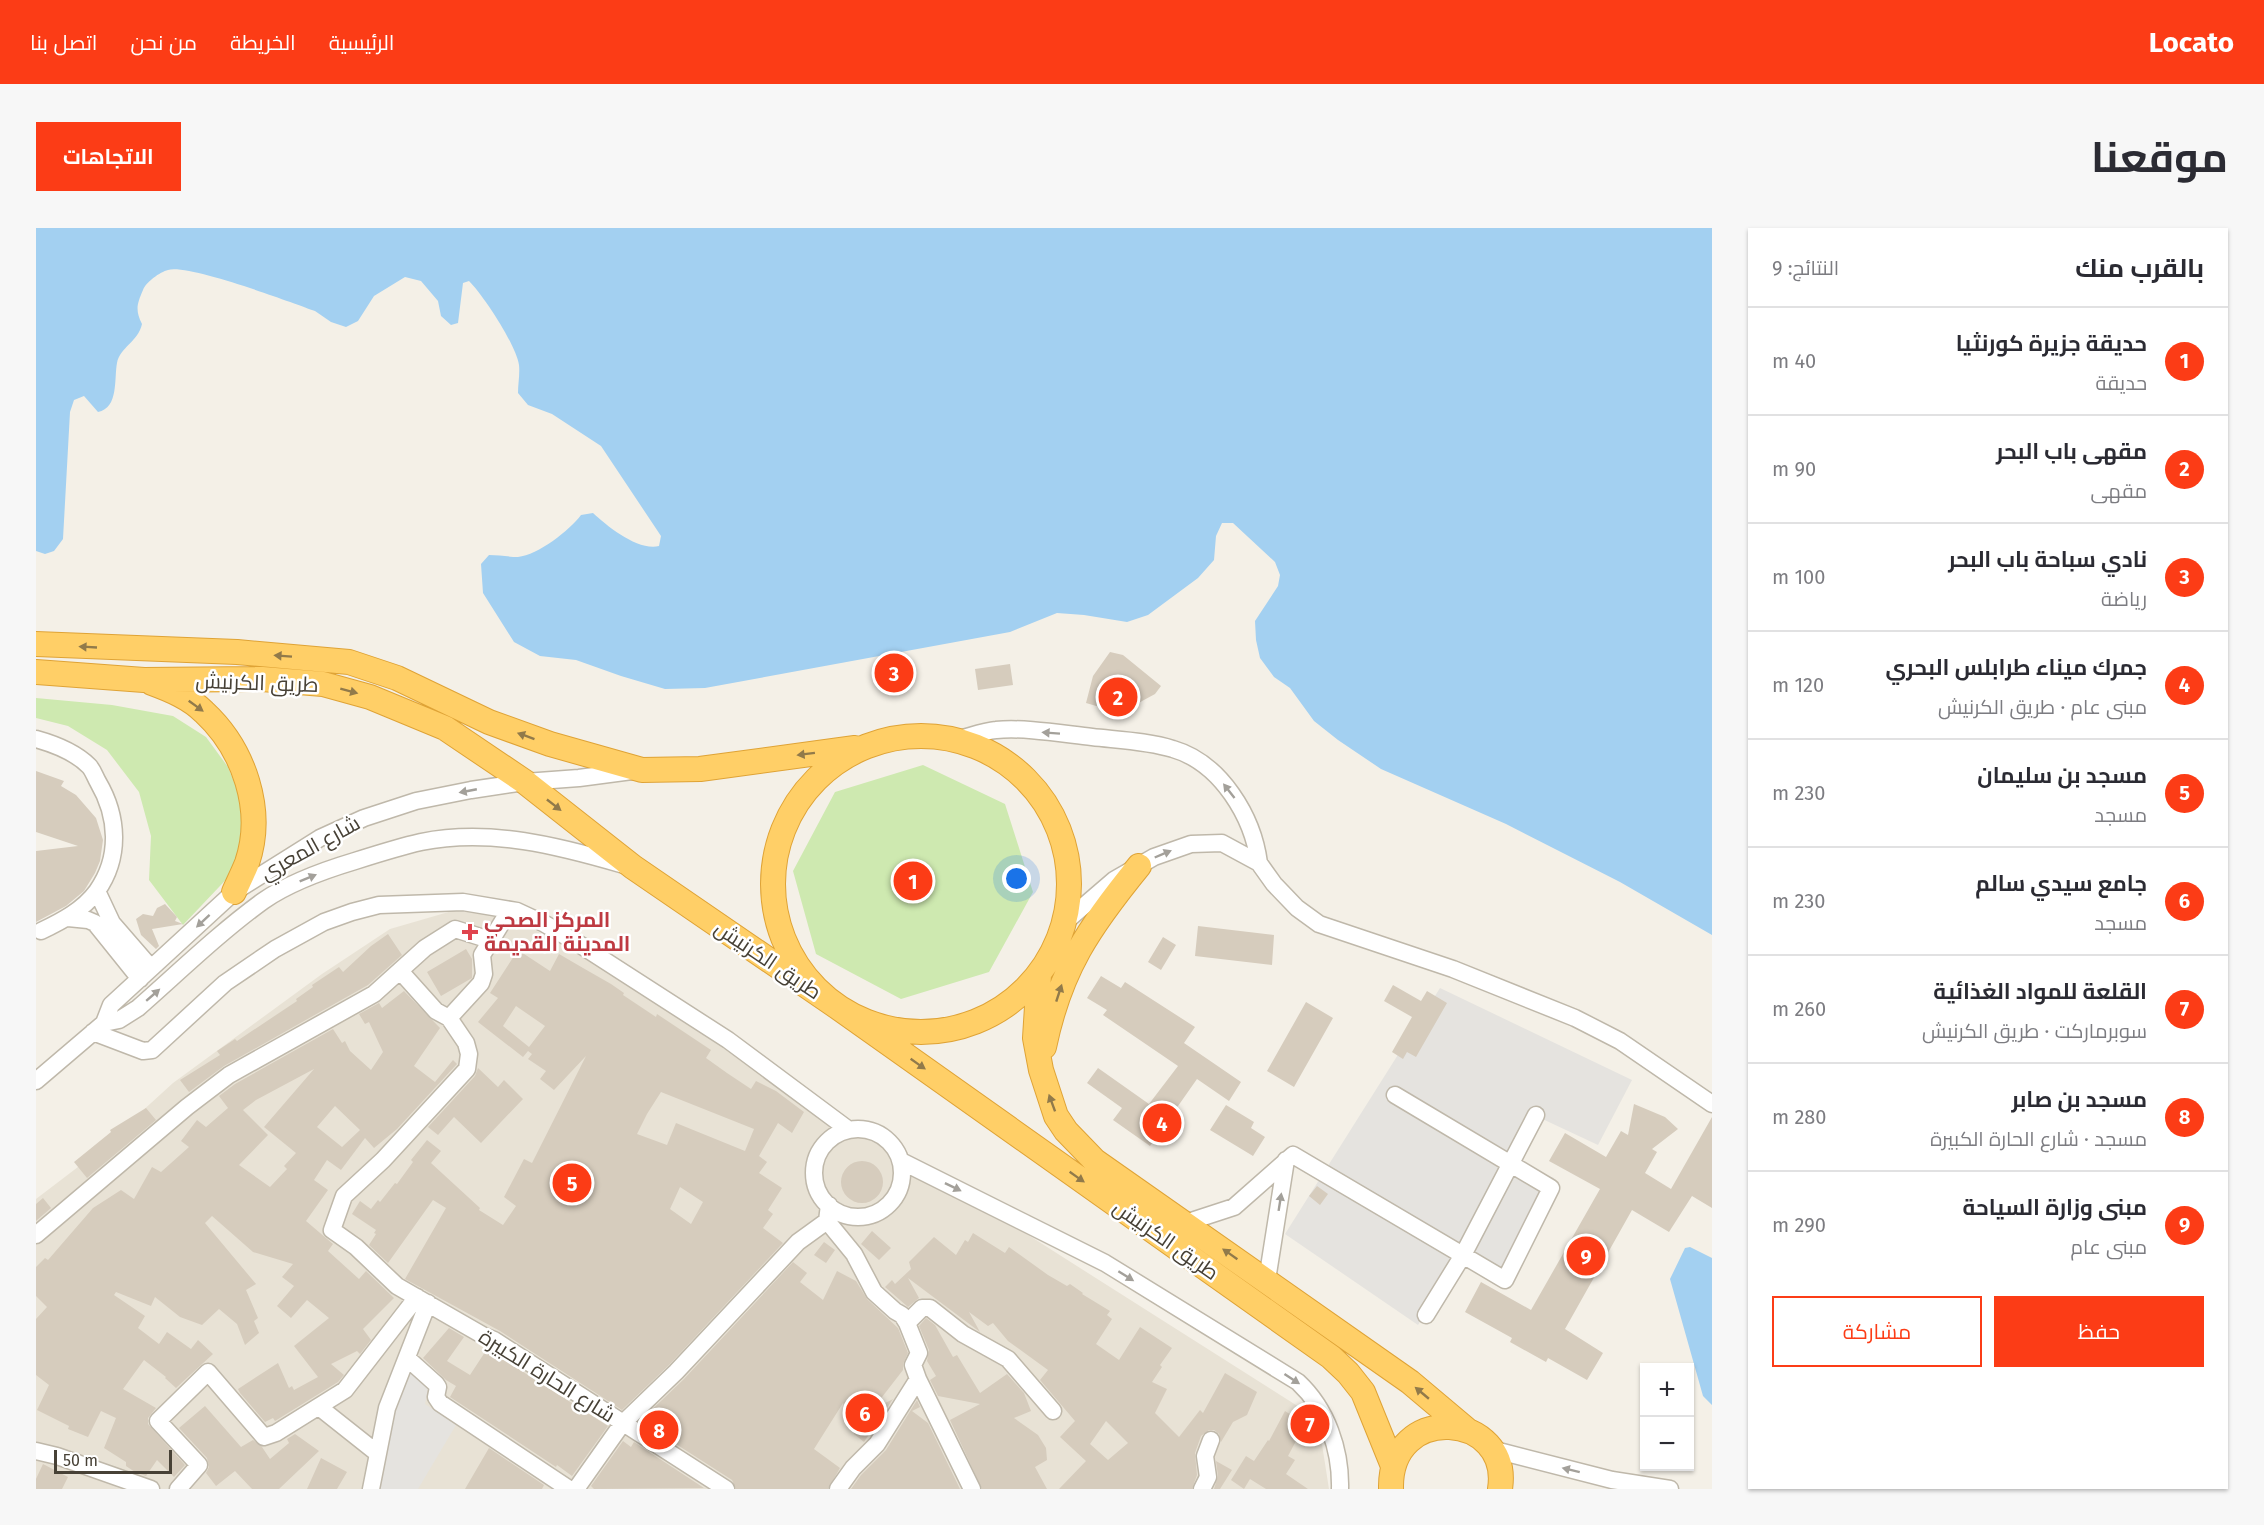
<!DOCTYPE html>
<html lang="ar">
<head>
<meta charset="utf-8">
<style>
  :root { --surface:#fff; --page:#f7f7f7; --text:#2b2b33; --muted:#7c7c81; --line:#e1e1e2; --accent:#fc3c16 }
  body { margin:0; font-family:"Fira Sans",Cairo,sans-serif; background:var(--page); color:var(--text); direction:rtl }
  .controls { position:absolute; right:18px; bottom:18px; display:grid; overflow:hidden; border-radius:0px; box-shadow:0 2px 4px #0004 }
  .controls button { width:54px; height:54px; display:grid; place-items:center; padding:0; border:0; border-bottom:2px solid var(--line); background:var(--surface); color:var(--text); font:30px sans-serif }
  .scale { position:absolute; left:18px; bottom:15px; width:118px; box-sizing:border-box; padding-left:6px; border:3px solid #474136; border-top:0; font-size:16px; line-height:21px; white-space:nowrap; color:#474136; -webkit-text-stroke:4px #fff; paint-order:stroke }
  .you { position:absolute; left:981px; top:651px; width:21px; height:21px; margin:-15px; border:4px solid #fff; border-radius:50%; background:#1a73e8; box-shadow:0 0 0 9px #1a73e833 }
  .badge { display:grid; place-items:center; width:39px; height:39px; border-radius:50%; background:var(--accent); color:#fff; font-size:20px; font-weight:700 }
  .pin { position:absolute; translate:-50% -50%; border:3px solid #fff; box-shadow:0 2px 6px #0006 }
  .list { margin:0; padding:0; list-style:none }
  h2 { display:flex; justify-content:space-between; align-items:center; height:78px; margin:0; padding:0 24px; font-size:26px }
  h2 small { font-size:20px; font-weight:400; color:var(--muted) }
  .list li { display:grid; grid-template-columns:39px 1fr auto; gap:18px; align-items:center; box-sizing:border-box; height:108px; padding:0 24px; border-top:2px solid var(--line) }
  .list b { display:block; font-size:22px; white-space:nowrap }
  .list p { margin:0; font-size:20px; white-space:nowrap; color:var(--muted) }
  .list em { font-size:20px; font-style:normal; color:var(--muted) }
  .actions { display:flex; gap:12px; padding:18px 24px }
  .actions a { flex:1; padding:14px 0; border:2px solid var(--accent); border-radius:0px; text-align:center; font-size:21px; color:var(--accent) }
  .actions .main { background:var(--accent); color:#fff }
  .map { position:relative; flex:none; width:1676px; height:1261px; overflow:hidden; direction:ltr; border-radius:0px }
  header { display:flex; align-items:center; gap:36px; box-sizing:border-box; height:84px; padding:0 30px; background:var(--accent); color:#fff }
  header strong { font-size:28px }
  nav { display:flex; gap:33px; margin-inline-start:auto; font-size:21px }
  .intro { display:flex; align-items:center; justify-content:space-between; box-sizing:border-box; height:144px; padding:0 36px }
  h1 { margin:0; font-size:42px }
  .button { padding:15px 27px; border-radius:0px; background:var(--accent); color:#fff; font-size:21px; font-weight:700 }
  main { display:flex; gap:36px; padding:0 36px }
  aside { flex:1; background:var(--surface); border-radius:0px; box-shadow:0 2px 4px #0004 }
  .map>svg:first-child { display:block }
  .residential { fill:#e8e2d5 }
  .green { fill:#cee9b0 }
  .parking { fill:#e5e3df }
  .water { fill:#a3d0f1 }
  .building { fill:#d6ccbd; fill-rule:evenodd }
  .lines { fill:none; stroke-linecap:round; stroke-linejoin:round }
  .minor-casing { stroke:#bfb8aa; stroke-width:19 }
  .highway-casing { stroke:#dfa336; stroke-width:26 }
  .minor { stroke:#fff; stroke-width:16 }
  .highway { stroke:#ffcf67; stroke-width:24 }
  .oneway { fill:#917a4a }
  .oneway2 { fill:#a3a09a }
  .health-dot { fill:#e0444e; stroke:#fff; stroke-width:2 }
  .labels { text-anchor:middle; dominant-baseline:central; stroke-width:5; stroke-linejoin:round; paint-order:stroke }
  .street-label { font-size:21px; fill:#474136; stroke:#fff }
  .health-label { font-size:21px; font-weight:bold; fill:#be3a42; stroke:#fff; text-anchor:start }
</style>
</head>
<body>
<header>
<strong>Locato</strong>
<nav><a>الرئيسية</a><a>الخريطة</a><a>من نحن</a><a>اتصل بنا</a></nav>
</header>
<div class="intro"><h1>موقعنا</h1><a class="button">الاتجاهات</a></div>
<main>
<aside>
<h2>بالقرب منك<small>النتائج: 9</small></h2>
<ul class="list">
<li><span class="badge">1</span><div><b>حديقة جزيرة كورنثيا</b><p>حديقة</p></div><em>40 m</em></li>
<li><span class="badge">2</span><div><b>مقهى باب البحر</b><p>مقهى</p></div><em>90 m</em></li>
<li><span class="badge">3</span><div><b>نادي سباحة باب البحر</b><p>رياضة</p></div><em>100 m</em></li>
<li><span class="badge">4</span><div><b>جمرك ميناء طرابلس البحري</b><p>مبنى عام · طريق الكرنيش</p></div><em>120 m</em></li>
<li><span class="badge">5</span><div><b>مسجد بن سليمان</b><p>مسجد</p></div><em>230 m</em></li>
<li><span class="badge">6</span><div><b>جامع سيدي سالم</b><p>مسجد</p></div><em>230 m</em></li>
<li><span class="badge">7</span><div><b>القلعة للمواد الغذائية</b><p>سوبرماركت · طريق الكرنيش</p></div><em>260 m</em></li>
<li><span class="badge">8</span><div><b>مسجد بن صابر</b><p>مسجد · شارع الحارة الكبيرة</p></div><em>280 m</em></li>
<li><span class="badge">9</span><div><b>مبنى وزارة السياحة</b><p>مبنى عام</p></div><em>290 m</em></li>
</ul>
<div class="actions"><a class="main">حفظ</a><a>مشاركة</a></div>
</aside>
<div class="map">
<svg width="1676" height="1261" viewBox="0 0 1676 1261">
  <rect width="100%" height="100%" fill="#f4f0e7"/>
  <path class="residential" d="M416,683L470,686L676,800L877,934L1282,1191L1293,1261H0V971L59,926L137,855L286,746L354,701Z"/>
  <path class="green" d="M0,470L76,477L137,488L170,509L192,539L205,571L209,606L201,640L147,697L113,652L115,608L103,564L71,522L32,498L0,490Z
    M887,537L969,576L997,664L953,744L865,771L780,726L757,643L799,564Z"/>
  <path class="parking" d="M1404,760L1596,852L1562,917L1500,888L1475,936L1518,950L1469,1052L1427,1027L1382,1097L1249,1006Z
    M371,1142L392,1160L389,1176L420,1197L382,1261H332Z"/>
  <path class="water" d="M0,0H1676V707L1584,654L1470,596L1345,541L1302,512L1278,493L1254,460L1238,449L1224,430L1220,412L1219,393L1242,358L1244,347L1239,334L1197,295H1186L1180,308L1178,332L1162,350L1112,387L1091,394L1048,387L1021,385L974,404L669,460L629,461L585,448L540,432L504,428L478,414L447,365L445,336L453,327C463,327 473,329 482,329C502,327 534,302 545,287L557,285C572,299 602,323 623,318L625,308L565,218L516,186L492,177L482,165C482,156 484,146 483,137C480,117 448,68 433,53L427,55L422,95L415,97L405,88L402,73L385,53L369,49L338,68L322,93L310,99L295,94L279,83C254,74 153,36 132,42C124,44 110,54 107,62C101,76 99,82 106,96C102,114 84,119 81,135C78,150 83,180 62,184L48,168L38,172L34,184L27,311L18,323L9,326L0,323Z
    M1654,1019L1676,1030V1177L1667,1168L1634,1051L1649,1020Z"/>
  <path class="building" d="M1074,424L1087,427L1125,458L1119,466L1084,485L1050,475L1057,448Z
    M974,436L977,457L942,462L939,441Z
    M0,543L28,553L25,558L40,567L60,590L67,612L64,633L59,645L48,663L30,678L0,694V623L42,618L0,604Z
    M129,676L141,689L139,693L147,696L116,701L123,718L120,721L105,707L100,691L107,686L117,688L121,680Z
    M1162,698L1238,707L1236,737L1159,728Z
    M352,706L366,727L332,757L188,838L153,864L144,852L184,827L181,823L199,811L201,813L261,773L260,771L277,759L276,757L303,739L307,744L335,718Z
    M1127,709L1140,717L1125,742L1112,734Z
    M430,721L436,731V750L405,768L391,744Z
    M482,722L514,743L523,726L547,740L575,756L588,765L587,767L620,789L621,786L675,822L670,830L691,845L715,861L720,853L740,863L768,884L756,905L742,895L723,928L731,934L723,945L746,960L732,982L737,986L727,1000L747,1015L633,1137L586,1182L464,1103L369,1051L410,980L397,972L352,1035L333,1017L340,1006L338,1005L340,1002L316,986L324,973L335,981L342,972L344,974L359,955L361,956L377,934L375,932L391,912L405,923L395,935L444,980L443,982L467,997L480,978L468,969L488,931L496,935L550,828L518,862L504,851L510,843L492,831L496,826L492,823L487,829L442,794L462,770L454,765ZM480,778L509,798L493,819L467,798ZM625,864L718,901L709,923L640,895L631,917L601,906L611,886ZM644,959L667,974L655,996L634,981Z
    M1065,748L1085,760L1089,754L1159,799L1148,815L1205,854L1193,873L1161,851L1114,918L1077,892L1086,880L1051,855L1062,840L1113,876L1142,838L1067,787L1071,782L1051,770Z
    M1357,757L1385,773L1391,763L1411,775L1380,829L1371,824L1367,831L1356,824L1376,789L1348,773Z
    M368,763L404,800L378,838L399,854L417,832L421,836L361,901L338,920L329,910L305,942L291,932L278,952L292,962L270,993L297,1016L292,1023L323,1051L330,1043L358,1070L327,1101L335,1112L324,1126L321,1123L295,1136L308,1147L302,1154L239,1193L237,1190L229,1194L204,1165L202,1161L242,1135L253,1160L256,1158L258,1162L282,1149L258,1118L293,1090L271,1072L255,1090L241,1078L258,1058L246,1049L257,1036L217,1024L176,988L169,995L220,1056L210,1062L222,1090L218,1093L223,1105L209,1117L201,1096L183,1081L166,1097L144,1089L119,1069L115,1078L80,1064L78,1067L109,1088L102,1100L123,1116L131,1104L155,1121L162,1112L177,1126L140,1160L129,1150L130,1149L108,1132L87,1161L120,1180L112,1190V1196L149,1237L138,1249L121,1232L110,1248L99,1244L90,1238V1234L68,1220L80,1190L65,1183L52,1209L32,1201L33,1198L1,1182L13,1157L0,1147V1091L11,1079L0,1068V1039L9,1030L12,1032L57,980L85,962L98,971L116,939L125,944L153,919L145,913L161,892L170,899L192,880L183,868L199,856L297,801L306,815L309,813L314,823L335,842L347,824L333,794L329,796L323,786L343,775L346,780ZM278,841L228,899L260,925L248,938L251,941L234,959L203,937L232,907L207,882L220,872ZM299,878L324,902L306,919L281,899Z
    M1270,774L1297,790L1258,859L1231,843Z
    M442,840L462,859L468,852L487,871L445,915L418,889L402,907L392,899L439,848Z
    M1598,876L1629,889L1642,901L1616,921L1621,924L1609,945L1635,961L1676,889V980L1656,968L1633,1004L1596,982L1529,1101L1567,1125L1551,1152L1512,1130L1510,1134L1474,1114L1476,1110L1429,1084L1445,1054L1495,1082L1564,961L1513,933L1529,905L1570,929L1585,903L1592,907Z
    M1190,877L1218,894L1215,900L1229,909L1217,928L1174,902Z
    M110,880L120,892L51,950L38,934L75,904L74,902Z
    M805 954a21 21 0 1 1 42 0a21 21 0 1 1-42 0Z
    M1281,958L1292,966L1284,977L1273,968Z
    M7,970L15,980L0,993V976Z
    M836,1003L855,1020L843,1032L825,1016Z
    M937,1005L969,1025L973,1019L1012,1047L1031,1058L1034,1056L1047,1065L1046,1066L1074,1083L1071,1087L1076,1091L1060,1116L1083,1132L1104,1099L1136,1120L1124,1137L1126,1139L1116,1154L1131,1161L1119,1185L1143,1209L1164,1182L1167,1185L1189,1145L1221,1164L1211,1187L1197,1194L1185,1214L1183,1206L1178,1202H1173L1165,1208L1159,1225L1161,1247L1156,1261H1023L1050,1233L1024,1209L1039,1193L1004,1152L1012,1142L972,1113L957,1095L952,1098L933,1084L944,1104L872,1050L883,1070L872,1079L849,1059L856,1052L859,1056L875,1041L873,1034L898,1009L920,1027L929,1012L932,1014ZM1070,1193L1092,1215L1072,1232L1054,1216Z
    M788,1014L799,1022L790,1035L778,1027Z
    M757,1034L771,1045L764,1054L787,1072L801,1043L820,1053L831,1071L862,1100L872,1125L867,1136V1142L836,1182L857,1171L828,1214L818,1206L807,1175L778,1221L804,1240L792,1261H700L696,1252L604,1193L648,1151Z
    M890,1090L899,1097L917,1129L921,1127L944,1165L971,1146L988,1165L995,1183L978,1190L1002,1207L1010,1220L1011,1232L999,1239L1011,1261H946L914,1192L944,1176L902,1168L894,1152L900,1148L891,1133L893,1122L883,1098Z
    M413,1100L428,1109L411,1133L434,1147L451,1121L572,1198L536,1248L521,1237L520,1239L414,1169L420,1158L410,1152L387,1130Z
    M881,1172L884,1179L876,1183L892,1195L924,1261H815L825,1247L850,1222Z
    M169,1178L205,1219L217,1212L226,1219L234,1231L253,1215L251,1211L259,1206L283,1223L243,1261H216L199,1243L180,1258L170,1245L173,1239L171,1230L143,1200Z
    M1249,1183L1269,1196L1252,1228L1259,1232L1250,1246L1272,1261H1230L1214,1251L1208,1261L1195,1252L1210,1228L1218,1233L1232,1212L1233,1213Z
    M587,1213L595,1219L598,1214L668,1260L558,1261L555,1258Z
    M453,1220L508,1257L506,1261H429Z
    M285,1230L311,1244L301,1261H271Z
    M1180,1233L1196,1242L1184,1261H1178L1182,1248Z
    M7,1236L32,1249L26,1261H0V1251Z"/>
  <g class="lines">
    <g class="minor-casing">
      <path id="minor" d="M0,511C18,516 39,524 53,538C57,542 59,549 62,554C82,588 85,629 61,663C47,682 26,693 5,703
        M920,512C933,509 947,503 960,502C988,499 1028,506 1056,509C1082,512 1112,513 1137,521C1185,535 1217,589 1223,635
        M61,663L76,695L115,740
        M32,690L52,692L59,695L104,751
        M1028,695L1078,652L1118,629L1155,616L1186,615L1223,635L1238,656L1261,680L1283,696L1417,741L1539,790L1584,813L1676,876
        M365,744L400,783L413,790L430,815L433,826L431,841L347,932L308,968L296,1002L320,1019L361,1058L448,1108L458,1112L690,1261
        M413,790L445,755L448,746L446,727L473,683
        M68,795L83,792L102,780C143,744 183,705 227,673C254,654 289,642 319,633C341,626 363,619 385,614C454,600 523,618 588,637
        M57,804L107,823L116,822L189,755L239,721L288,694L316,684L343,677L427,674L481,683L509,696L543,716L692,812L813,902
        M0,853L68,795L75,777L198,664L284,610L328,590L380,573L435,562L489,554L543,550L596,543
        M778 945a44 44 0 1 1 88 0a44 44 0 1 1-88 0Z
        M865,933L1069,1035L1262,1154C1291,1181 1305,1222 1304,1261
        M791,993L818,1026L838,1064L859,1083L866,1087L871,1095L886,1080H894L927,1106L972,1131L1017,1183
        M1149,995L1198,979L1257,927L1469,1052L1515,960L1359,867
        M0,1007L151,879L193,847L338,766L389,720L419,701L454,712
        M1231,1052L1250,932
        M1390,1087L1427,1027L1500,887
        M871,1095L883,1125L877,1137L882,1151
        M371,1130L400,1156L402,1159L400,1169L404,1175L533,1261
        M283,1179L341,1225
        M1455,1221L1576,1252L1634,1261
        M0,1223L21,1228L115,1261
        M142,1261L163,1237L122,1193L172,1144L228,1209L240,1205L309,1162L381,1069
        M335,1261L351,1180L392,1075
        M540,1261L586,1196L640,1144L762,1014L791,993L793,977
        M802,1261L817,1240L841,1216L882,1151L936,1261
        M1166,1261L1172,1249L1169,1228L1175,1212"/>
    </g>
    <g class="highway-casing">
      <path id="highway" d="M0,416L201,424L313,434L361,450L453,494L514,516L606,542L664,541L819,520
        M0,444L108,452L226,451L287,456L334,469L409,500L489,554L597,639L800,778L1295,1129L1312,1145L1327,1164L1357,1238
        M116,455C135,462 154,470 168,484C208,521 229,582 211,635C207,645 202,655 198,664
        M737 656a148 148 0 1 1 296 0a148 148 0 1 1-296 0Z
        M1003,747L999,810L1005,842L1020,888L1030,903L1059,933L1374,1154L1431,1202
        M1008,819C1024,741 1054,698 1103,638
        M1355,1261C1353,1173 1476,1184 1464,1261"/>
    </g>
    <use href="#minor" class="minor"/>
    <use href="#highway" class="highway"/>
  </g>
  <defs><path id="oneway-solid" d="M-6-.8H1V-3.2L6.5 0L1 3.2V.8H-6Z" transform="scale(1.5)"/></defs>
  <g class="oneway">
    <use href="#oneway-solid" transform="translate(52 419) rotate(-177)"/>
    <use href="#oneway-solid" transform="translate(247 428) rotate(-176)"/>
    <use href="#oneway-solid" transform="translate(313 463) rotate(15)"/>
    <use href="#oneway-solid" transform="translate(160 478) rotate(36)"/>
    <use href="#oneway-solid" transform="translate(490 508) rotate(-160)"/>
    <use href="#oneway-solid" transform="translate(770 526) rotate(173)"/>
    <use href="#oneway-solid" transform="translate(518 577) rotate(38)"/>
    <use href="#oneway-solid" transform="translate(1023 765) rotate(-72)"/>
    <use href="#oneway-solid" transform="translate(882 836) rotate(35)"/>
    <use href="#oneway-solid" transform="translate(1016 875) rotate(-110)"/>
    <use href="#oneway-solid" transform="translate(1041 949) rotate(35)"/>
    <use href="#oneway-solid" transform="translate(1194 1026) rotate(-145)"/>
    <use href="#oneway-solid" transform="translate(1386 1165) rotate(-140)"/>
  </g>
  <g class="oneway2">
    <use href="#oneway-solid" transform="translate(1015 505) rotate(-176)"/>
    <use href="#oneway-solid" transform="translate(432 563) rotate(169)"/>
    <use href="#oneway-solid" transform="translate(1193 563) rotate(-128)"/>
    <use href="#oneway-solid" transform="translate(1127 626) rotate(-23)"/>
    <use href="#oneway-solid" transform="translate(272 650) rotate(-22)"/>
    <use href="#oneway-solid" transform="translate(167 693) rotate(137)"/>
    <use href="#oneway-solid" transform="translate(117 767) rotate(-41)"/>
    <use href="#oneway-solid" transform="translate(917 959) rotate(26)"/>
    <use href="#oneway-solid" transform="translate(1244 974) rotate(-81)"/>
    <use href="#oneway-solid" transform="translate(1090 1048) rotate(32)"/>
    <use href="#oneway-solid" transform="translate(1256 1151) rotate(33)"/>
    <use href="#oneway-solid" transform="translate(1535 1242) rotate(-166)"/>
  </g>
  <path class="health-dot" d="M431 695h6v6h6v6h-6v6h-6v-6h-6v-6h6z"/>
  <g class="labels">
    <g class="street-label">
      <text transform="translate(221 455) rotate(2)">طريق الكرنيش</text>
      <text transform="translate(274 620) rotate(-29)">شارع المعري</text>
      <text transform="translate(732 732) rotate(34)">طريق الكرنيش</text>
      <text transform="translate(1130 1012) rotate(35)">طريق الكرنيش</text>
      <text transform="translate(511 1148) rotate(32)">شارع الحارة الكبيرة</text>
    </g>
    <g class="health-label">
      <text x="448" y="692">المركز الصحي<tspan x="448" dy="24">المدينة القديمة</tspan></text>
    </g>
  </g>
</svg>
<div class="controls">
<button>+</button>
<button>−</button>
</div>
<div class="scale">50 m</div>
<div class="you"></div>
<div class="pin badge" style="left:877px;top:653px">1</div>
<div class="pin badge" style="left:1082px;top:469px">2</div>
<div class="pin badge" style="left:858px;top:445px">3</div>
<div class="pin badge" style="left:1126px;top:895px">4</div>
<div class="pin badge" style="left:536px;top:955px">5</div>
<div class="pin badge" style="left:829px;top:1185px">6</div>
<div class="pin badge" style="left:1274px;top:1196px">7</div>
<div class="pin badge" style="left:623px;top:1202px">8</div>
<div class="pin badge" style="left:1550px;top:1028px">9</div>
</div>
</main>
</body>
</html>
